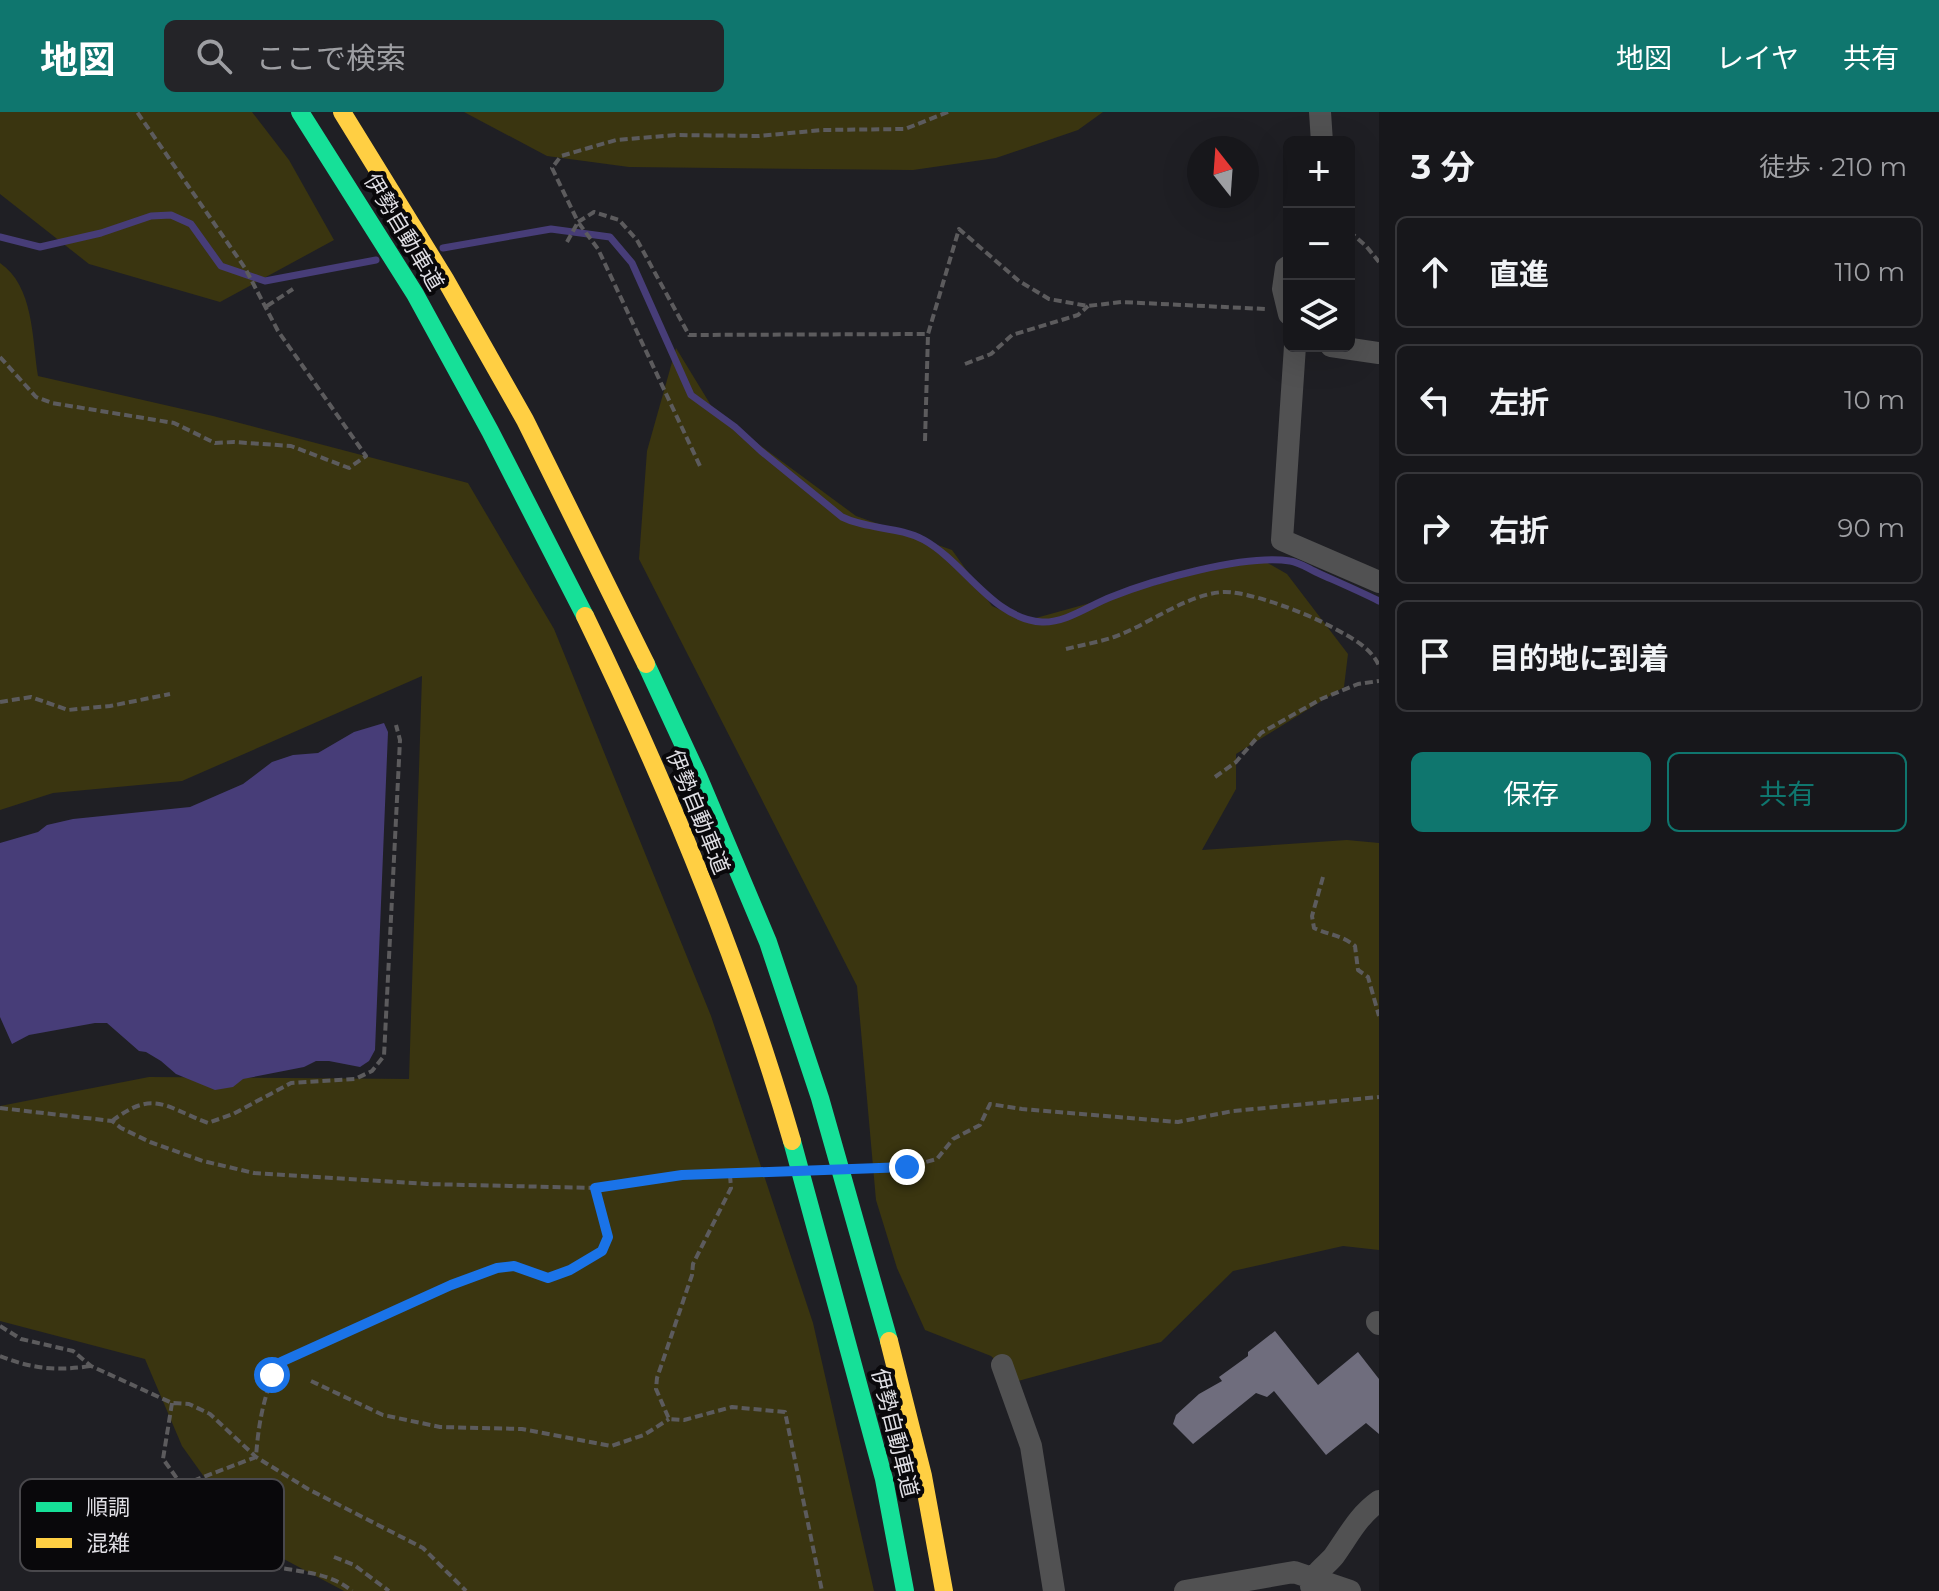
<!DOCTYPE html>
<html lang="ja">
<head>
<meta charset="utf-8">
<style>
  :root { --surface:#17171b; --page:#242428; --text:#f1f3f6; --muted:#9e9fa3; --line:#36363a; --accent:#0f766e }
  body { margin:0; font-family:Montserrat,"Noto Sans JP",sans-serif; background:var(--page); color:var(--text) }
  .controls { position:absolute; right:24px; top:24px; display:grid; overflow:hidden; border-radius:12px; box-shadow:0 8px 32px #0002 }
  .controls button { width:72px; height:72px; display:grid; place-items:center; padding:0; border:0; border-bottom:2px solid var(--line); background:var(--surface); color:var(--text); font:40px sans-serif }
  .compass { position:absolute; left:1187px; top:24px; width:72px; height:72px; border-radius:50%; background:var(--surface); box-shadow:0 8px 32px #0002; rotate:343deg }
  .stop { position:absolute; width:24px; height:24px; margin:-18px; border:6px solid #1a73e8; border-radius:50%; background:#fff }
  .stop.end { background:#1a73e8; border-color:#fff; box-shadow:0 2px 8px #0008 }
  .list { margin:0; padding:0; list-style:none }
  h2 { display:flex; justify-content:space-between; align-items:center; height:104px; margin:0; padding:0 32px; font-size:34px }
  h2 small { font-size:26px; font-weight:400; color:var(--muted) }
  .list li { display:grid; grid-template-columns:52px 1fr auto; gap:24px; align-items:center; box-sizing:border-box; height:112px; margin:0 16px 16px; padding:0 16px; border:2px solid var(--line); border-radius:12px }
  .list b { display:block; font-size:30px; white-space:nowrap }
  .list em { font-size:26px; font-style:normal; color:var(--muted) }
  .actions { display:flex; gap:16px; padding:24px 32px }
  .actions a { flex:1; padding:18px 0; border:2px solid var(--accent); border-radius:12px; text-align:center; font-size:28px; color:var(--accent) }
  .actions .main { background:var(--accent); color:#fff }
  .icon { flex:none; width:44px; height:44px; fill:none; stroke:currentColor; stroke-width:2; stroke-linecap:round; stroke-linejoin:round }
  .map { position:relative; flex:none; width:1379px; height:1479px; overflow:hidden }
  header { display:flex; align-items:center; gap:48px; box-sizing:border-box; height:112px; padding:0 40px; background:var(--accent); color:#fff }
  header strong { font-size:38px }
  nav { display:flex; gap:44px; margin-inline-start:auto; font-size:28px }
  .search { width:560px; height:72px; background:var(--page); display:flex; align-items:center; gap:20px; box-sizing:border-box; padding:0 28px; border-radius:12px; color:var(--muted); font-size:30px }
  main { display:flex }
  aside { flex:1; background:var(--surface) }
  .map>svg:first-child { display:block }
  .green { fill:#3a3510 }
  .water { fill:#473d78 }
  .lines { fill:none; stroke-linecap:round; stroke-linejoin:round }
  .stream { stroke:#473d78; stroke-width:7 }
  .building { fill:#6f6d7d }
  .path { stroke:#5c5b5d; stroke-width:4; stroke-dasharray:8 4; stroke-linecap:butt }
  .street { stroke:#515152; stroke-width:22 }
  .fast { stroke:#16e098; stroke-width:18 }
  .slow { stroke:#ffcf43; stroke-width:18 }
  .path-bridge { stroke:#5c5b5d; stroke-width:4; stroke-dasharray:8 4; stroke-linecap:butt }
  .route { stroke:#1a73e8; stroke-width:10 }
  .labels { text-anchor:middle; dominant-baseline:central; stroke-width:8; stroke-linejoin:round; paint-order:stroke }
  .street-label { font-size:22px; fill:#dfdee4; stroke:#09080b }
  .key { fill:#09080b; stroke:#49484c; stroke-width:2 }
  .key-label { font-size:22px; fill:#dfdee4 }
</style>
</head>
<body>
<header>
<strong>地図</strong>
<div class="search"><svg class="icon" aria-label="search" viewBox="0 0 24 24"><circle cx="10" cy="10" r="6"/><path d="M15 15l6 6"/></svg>ここで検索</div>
<nav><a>地図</a><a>レイヤ</a><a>共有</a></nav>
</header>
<main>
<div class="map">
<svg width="1379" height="1479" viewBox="0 0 1379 1479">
  <rect width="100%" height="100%" fill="#1f1f24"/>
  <path class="green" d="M0,0H252L289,48L334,128L220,190L89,152L0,82Z
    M464,0H1103L1078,18L996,46L913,58L629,55L547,44Z
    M0,151C34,174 32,227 38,264L213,304L468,371L554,517L711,904L813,1211L874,1479H344L250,1429L182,1334L145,1247L0,1209V994L149,965L409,967L422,564L182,669L53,681L0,698Z
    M676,236L715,300L856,404L952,438L992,494L1025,509L1257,445L1287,462L1348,542L1344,575L1236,642V677L1202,738L1347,728L1379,731V1138L1343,1134L1233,1159L1161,1230L1018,1269L991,1244L925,1218L897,1156L876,1088L857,874L639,447L647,339Z"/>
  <path class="water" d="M384,611L388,620L375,938L369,949L360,955L329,949H316L304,955L243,967L233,975L215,978L176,962L161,949L146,940L139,939L107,911H95L29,923L12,932L0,905V731L38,720L47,713L73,707L190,695L243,672L272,650L293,643L318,641L354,620Z"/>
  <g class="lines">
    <path class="stream" d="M0,125L40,135L101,121L151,104L171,103L191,112L221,154L265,169L376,148
      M443,136L551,117L610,125L632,151L691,283L735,315L761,339L842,405C868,418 898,414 924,428C965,451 993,507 1042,510C1066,511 1090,493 1111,485C1153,468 1245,442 1290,449C1299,450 1309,457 1318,461C1338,470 1359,479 1379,489"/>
  </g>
  <path class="building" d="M1275,1219L1318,1273L1358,1240L1379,1267V1322L1366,1311L1326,1343L1274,1279L1267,1285L1256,1281L1193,1332L1173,1312L1176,1303L1199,1282L1222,1269L1219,1265L1248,1244V1240Z"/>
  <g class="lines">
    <path class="path" d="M948,0L905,17L822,18L759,24L676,23L616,28L561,44L552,56L578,110L594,100L619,108L637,128L689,223L928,222L959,117L1019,169L1049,187L1088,194L1121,190L1265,197
      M1349,119L1366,134L1379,150
      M567,130L578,110L598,137L700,354
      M267,194L293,177
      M0,245L36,285L52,291L174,311L215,331L234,330L291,334L349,356L366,344L278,219L245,156L137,0
      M965,252L991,242L1012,223L1078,203L1088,194
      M925,329L928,222
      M1066,537C1082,533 1099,530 1114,525C1150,512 1183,484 1222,480C1245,478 1306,501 1328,513C1346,523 1371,534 1379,554
      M0,590L31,585L68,598L110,594L170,582
      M1215,665L1236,650L1261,621L1321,587L1358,572L1379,569
      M1323,765L1312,804L1314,816C1329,823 1342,823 1355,834L1358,858L1368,865L1379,904
      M0,996L112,1009L121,1016L150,1030L203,1049L254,1061L427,1072L595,1076L682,1063L770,1062
      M112,1009C154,977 165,995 208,1011L233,1002L291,971L355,967L372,959L384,944L400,628L396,613
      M879,1056L907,1055L937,1047L953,1027L980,1013L990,992L1022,997L1178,1010L1233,999L1379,985
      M730,1063L731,1076L693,1152L692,1163L657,1266L656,1277L669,1307L684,1308L732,1295L785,1300L822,1479
      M0,1214L21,1227L73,1239L91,1254L172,1291L189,1292L210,1302L256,1345L308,1377L423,1436L466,1479
      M0,1244C32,1257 57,1259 91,1254
      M311,1269L383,1303L440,1315L522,1317L611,1334L644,1323L669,1307
      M172,1291L163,1347C175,1363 228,1440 240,1446C275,1461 323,1454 352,1479
      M182,1373L256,1345C258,1315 264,1276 281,1250L451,1173L497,1156L514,1154L548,1166L570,1158L602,1139L608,1125L595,1076
      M334,1445L354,1453L389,1479"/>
    <path class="street" d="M1320,0L1322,30
      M1289,154L1286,156L1283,177L1289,202
      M1295,234L1282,428L1379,470
      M1331,234L1379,241
      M1377,1210L1379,1212
      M1002,1253L1031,1334L1054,1479
      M1311,1474C1314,1460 1325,1455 1334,1444C1349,1423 1358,1404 1379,1389
      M1185,1479L1294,1460L1350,1479"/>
    <path class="fast" d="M300,0L415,182L490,319L585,504
      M646,552L698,664L768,830L820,986L889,1229
      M792,1029L884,1367L905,1479"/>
    <path class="slow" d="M342,0L445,167L525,308L646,552
      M585,504C667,673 740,849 792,1029
      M889,1229L923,1364L944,1479"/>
    <path class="path-bridge" d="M772,1062L879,1056"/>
  </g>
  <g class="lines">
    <path class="route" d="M272,1263L281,1250L451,1173L497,1156L514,1154L548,1166L570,1158L602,1139L608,1125L595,1076L682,1063L907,1055"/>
  </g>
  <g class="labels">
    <g class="street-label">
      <text transform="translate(404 120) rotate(59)">伊勢自動車道</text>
      <text transform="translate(698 700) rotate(68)">伊勢自動車道</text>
      <text transform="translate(895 1321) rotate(76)">伊勢自動車道</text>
    </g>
  </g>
  <rect x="20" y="1367" width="264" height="92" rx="12" class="key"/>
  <rect x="36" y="1390" width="36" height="10" fill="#16e098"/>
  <rect x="36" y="1426" width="36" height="10" fill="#ffcf43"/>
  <g class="key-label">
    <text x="86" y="1403">順調</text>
    <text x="86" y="1439">混雑</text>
  </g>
</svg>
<div class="controls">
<button>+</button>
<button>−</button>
<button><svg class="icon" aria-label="layers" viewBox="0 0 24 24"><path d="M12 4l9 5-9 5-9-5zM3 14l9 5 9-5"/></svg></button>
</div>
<svg class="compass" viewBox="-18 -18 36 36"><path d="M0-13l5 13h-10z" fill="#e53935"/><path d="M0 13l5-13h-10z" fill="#9e9fa3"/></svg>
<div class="stop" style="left:272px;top:1263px"></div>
<div class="stop end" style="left:907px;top:1055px"></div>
</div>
<aside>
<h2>3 分<small>徒歩 · 210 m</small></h2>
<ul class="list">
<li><svg class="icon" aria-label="ahead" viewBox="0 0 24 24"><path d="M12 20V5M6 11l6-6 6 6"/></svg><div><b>直進</b></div><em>110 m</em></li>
<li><svg class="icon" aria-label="left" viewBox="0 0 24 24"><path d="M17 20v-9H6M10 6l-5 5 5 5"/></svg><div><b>左折</b></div><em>10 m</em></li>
<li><svg class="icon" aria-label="right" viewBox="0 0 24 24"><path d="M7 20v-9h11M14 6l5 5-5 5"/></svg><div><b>右折</b></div><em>90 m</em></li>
<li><svg class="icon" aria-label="arrive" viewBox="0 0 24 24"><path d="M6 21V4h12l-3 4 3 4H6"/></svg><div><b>目的地に到着</b></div></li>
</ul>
<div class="actions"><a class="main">保存</a><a>共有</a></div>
</aside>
</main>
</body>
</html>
